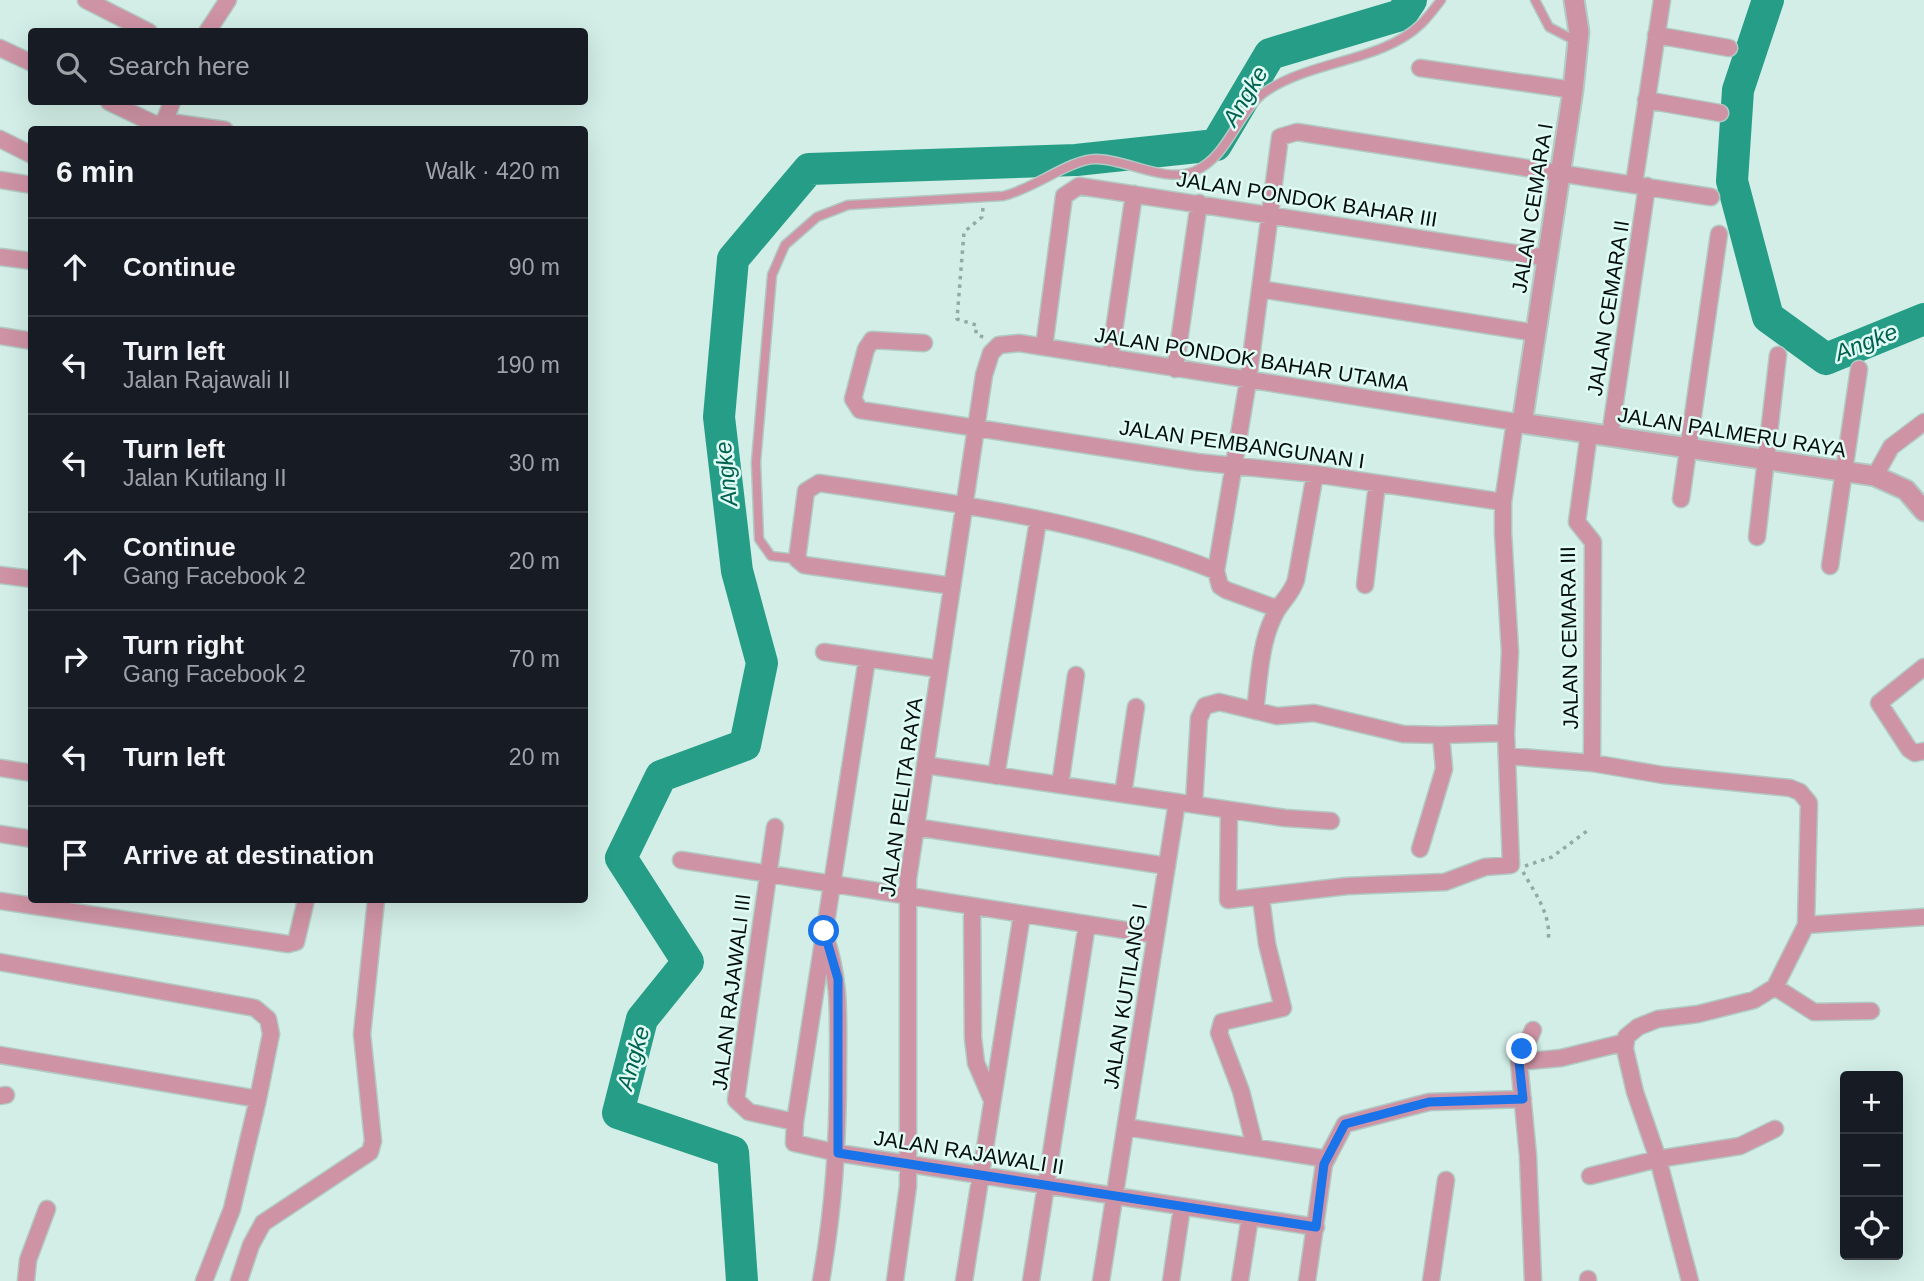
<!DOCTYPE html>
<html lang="en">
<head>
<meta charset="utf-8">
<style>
  :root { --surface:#171b24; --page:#20242c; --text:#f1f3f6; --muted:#9ea1a6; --line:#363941 }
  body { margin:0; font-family:Arial,sans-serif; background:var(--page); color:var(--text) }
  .controls { position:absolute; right:21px; bottom:21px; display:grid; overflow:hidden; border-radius:7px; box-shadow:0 7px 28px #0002 }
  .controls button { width:63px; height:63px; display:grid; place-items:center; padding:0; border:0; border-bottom:2px solid var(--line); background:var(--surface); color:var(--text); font:35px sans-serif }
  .stop { position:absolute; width:21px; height:21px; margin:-16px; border:5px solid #1a73e8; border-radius:50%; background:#fff }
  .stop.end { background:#1a73e8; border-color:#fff; box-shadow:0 2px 7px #0008 }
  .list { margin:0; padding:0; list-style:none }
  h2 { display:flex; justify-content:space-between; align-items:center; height:91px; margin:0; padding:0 28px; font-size:30px }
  h2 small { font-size:23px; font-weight:400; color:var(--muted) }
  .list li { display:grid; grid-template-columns:46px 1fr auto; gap:21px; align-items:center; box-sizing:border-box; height:98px; padding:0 28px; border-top:2px solid var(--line) }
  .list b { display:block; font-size:26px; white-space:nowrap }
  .list p { margin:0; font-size:23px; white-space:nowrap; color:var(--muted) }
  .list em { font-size:23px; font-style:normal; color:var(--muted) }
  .icon { flex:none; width:38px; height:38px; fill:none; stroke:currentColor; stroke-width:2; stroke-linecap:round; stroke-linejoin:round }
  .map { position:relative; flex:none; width:1924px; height:1281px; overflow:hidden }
  .search { position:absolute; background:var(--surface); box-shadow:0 7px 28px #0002; left:28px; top:28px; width:560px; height:77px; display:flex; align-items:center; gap:18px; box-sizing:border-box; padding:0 24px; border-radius:7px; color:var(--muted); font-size:26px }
  .panel { position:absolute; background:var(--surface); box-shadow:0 7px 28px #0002; left:28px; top:126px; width:560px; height:777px; border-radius:7px }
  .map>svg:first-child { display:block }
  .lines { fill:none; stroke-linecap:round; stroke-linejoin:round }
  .river { stroke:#269d87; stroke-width:32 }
  .service-casing { stroke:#b1cac3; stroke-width:11 }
  .minor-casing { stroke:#b1cac3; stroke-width:19 }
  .tertiary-casing { stroke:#b1cac3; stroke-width:23 }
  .path { stroke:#93a9a3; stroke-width:3.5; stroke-dasharray:3.5 5; stroke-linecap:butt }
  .service { stroke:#ce93a4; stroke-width:8 }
  .minor { stroke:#ce93a4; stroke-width:16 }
  .tertiary { stroke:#ce93a4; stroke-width:19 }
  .route { stroke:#1a73e8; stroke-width:9 }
  .labels { text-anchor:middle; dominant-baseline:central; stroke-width:5; stroke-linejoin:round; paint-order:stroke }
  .street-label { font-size:21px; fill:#050e0c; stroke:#dffbf3 }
  .water-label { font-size:23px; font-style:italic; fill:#006151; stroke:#dffbf3 }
</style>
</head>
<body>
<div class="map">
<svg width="1924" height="1281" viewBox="0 0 1924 1281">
  <rect width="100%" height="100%" fill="#d2eee6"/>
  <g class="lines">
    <path class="river" d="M1768,0L1738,90L1732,181L1768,317L1826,359L1924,319
      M742,1281L733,1152L618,1113L642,1019L688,962L621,858L661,776L745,745L762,663L737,571L719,417L733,259L809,169L1076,160L1216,145L1270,54L1401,15L1411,0"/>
    <g class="service-casing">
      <path id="service" d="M1535,0L1549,27L1576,41
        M797,559L771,556L759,539L756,462L772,275L785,245L817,217L848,205L1003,196C1034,189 1070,159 1096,159C1127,159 1164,184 1195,171C1229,156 1237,112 1265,92C1311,60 1382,62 1421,24C1428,17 1435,8 1441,0"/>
    </g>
    <g class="minor-casing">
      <path id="minor" d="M86,0L149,32
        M207,32L228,0
        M1656,35L1729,48
        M0,48L32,63
        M1420,68L1573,90
        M1646,100L1720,113
        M109,102L161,127
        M163,121L225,130
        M161,130L172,102
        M0,139L32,155
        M0,180L32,185
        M1634,184L1662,0
        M0,257L32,261
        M1260,289L1536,333
        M0,336L32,341
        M924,343L872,340L866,349L853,399L860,410L1197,462L1315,474L1503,502
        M1044,347L1064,196L1079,186L1547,258
        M1110,358L1134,194
        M1175,369L1199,203
        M1589,433L1577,522L1593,542L1592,763
        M1610,436L1647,186
        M1875,476L1891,447L1924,422
        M1681,499L1719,234
        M1757,537L1778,355
        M1830,566L1859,369
        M0,575L32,579
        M1365,585L1377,484
        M952,586L804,565L797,559L806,491L819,483C953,503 1090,520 1216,571
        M1278,609L1226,590L1220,586L1216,571L1248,381L1280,137L1297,132L1711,197
        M824,652L939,669
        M867,659L795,1122L794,1143L838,1153L1316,1227
        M1924,667L1879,703L1909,749L1915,753L1924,751
        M1255,711C1259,681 1260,645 1273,618C1279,603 1291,596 1296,580L1315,474
        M1441,735L1506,733
        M1507,756L1592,763L1663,775L1790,788L1800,792L1809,803L1806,925L1775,987L1754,1000L1698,1014L1658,1019L1638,1027L1626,1037L1625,1049L1635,1092L1658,1159L1690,1281
        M925,765L1285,818L1331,821
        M0,768L32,773
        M996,776L1038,521
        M1060,785L1076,675
        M1123,794L1136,707
        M1194,804L1199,718L1205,706L1219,702L1277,716L1314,713L1403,734L1441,735L1444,769L1420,849
        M1229,810L1228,900L1347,886L1445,882L1485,867L1511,865L1506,733L1510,652L1503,533V502L1515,422
        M775,827L736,1100L749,1112L795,1122
        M915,827L1167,866
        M0,834L32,839
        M681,860L1156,935
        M0,901L288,944L296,942L306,900
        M972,906L973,1038L976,1063L992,1100
        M1806,925L1924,917
        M0,962L255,1008L268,1019L271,1034L258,1099L0,1055
        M1775,987L1814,1012L1871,1011
        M1519,1062L1561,1058L1626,1042
        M0,1096L6,1095
        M1126,1127L1321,1158L1324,1164L1307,1281
        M1255,1147L1241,1091L1219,1033L1222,1022L1283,1008L1267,944L1261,898
        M1324,1164L1345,1124L1429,1102L1523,1099
        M1590,1176L1658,1159L1740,1146L1775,1129
        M1588,1279V1281
        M26,1281L28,1260L47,1209
        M204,1281L232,1209L258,1099
        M239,1281L251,1245L263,1223L370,1152L373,1141L362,1034L376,900
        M821,1281C834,1206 838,1142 838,1066C838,1017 841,980 824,933
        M895,1281L908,1186V879L984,375L991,353L999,345L1019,343L1522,423
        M964,1281L1022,914
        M1031,1281L1087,924
        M1101,1281L1177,802
        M1171,1281L1182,1207
        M1240,1281L1250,1217
        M1431,1281L1446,1180
        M1533,1281L1528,1156L1519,1062L1533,1030"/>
    </g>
    <g class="tertiary-casing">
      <path id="tertiary" d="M1574,0L1579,32L1573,90L1522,423L1875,476L1906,490L1924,511"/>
    </g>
    <path class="path" d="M983,208L982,217L964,232L957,319L976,325V334L985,338
      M1525,866L1552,857L1587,831
      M1523,872C1535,893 1552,916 1548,941"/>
    <use href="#service" class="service"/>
    <use href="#minor" class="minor"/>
    <use href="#tertiary" class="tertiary"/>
  </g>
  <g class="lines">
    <path class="route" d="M824,931L838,979V1153L1316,1227L1324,1164L1345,1124L1429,1102L1523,1099L1519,1062L1522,1049"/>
  </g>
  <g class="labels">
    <g class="street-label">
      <text transform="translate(1307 199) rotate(9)">JALAN PONDOK BAHAR III</text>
      <text transform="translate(1532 208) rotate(-81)">JALAN CEMARA I</text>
      <text transform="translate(1608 308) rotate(-81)">JALAN CEMARA II</text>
      <text transform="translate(1252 359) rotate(9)">JALAN PONDOK BAHAR UTAMA</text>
      <text transform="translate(1732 432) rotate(9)">JALAN PALMERU RAYA</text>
      <text transform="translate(1242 444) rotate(8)">JALAN PEMBANGUNAN I</text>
      <text transform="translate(1569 638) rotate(-91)">JALAN CEMARA III</text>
      <text transform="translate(901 797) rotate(-82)">JALAN PELITA RAYA</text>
      <text transform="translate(731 992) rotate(-83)">JALAN RAJAWALI III</text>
      <text transform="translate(1125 996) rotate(-81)">JALAN KUTILANG I</text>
      <text transform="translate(969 1152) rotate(9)">JALAN RAJAWALI II</text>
    </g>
    <g class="water-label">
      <text transform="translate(1245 96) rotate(-59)">Angke</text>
      <text transform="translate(1866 342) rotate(-21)">Angke</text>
      <text transform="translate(726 474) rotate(-96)">Angke</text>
      <text transform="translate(633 1058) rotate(-74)">Angke</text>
    </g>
  </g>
</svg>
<div class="controls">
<button>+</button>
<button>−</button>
<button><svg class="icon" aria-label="locate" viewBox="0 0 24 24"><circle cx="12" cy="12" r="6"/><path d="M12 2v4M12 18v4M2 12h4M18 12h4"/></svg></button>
</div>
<div class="stop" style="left:824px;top:931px"></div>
<div class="stop end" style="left:1522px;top:1049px"></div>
<div class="search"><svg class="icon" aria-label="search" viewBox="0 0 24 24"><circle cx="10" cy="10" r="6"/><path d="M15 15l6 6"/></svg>Search here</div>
<section class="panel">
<h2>6 min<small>Walk · 420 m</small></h2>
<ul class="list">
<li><svg class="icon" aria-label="ahead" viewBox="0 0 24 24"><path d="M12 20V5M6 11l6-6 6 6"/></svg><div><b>Continue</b></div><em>90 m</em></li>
<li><svg class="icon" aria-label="left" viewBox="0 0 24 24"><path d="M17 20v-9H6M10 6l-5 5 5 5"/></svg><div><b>Turn left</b><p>Jalan Rajawali II</p></div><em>190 m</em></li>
<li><svg class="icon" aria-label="left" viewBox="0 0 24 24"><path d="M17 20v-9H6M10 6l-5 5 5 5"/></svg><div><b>Turn left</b><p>Jalan Kutilang II</p></div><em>30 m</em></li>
<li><svg class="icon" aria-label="ahead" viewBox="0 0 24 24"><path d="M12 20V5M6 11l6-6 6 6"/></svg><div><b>Continue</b><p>Gang Facebook 2</p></div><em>20 m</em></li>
<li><svg class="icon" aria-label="right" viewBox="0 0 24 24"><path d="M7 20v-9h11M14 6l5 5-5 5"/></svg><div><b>Turn right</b><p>Gang Facebook 2</p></div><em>70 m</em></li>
<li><svg class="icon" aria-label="left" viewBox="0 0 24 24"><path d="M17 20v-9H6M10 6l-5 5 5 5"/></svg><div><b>Turn left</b></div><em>20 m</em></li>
<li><svg class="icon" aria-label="arrive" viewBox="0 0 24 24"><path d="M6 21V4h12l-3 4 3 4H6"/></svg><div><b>Arrive at destination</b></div></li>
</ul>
</section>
</div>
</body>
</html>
